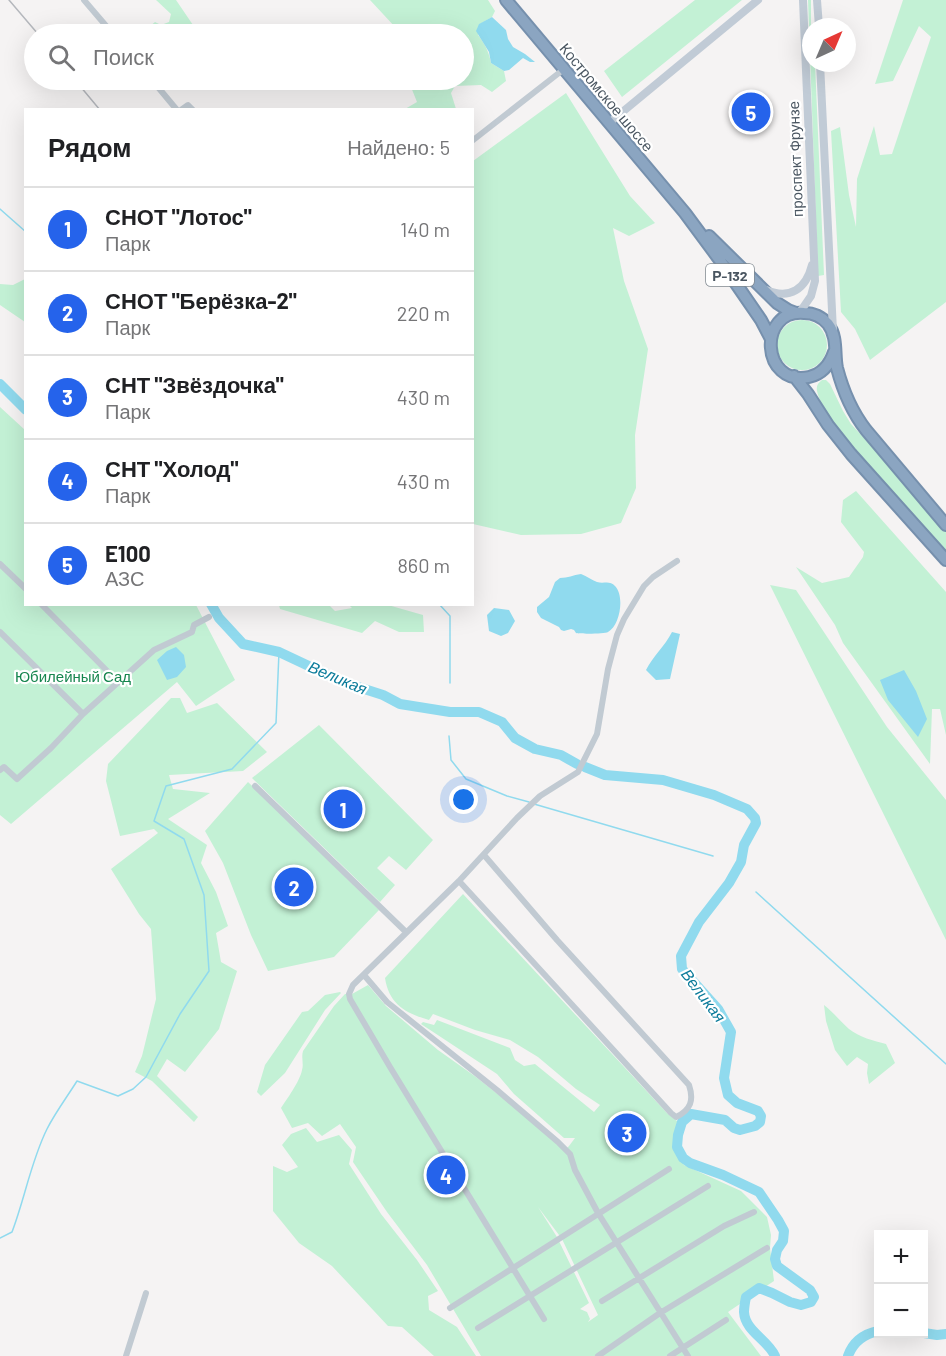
<!DOCTYPE html>
<html lang="ru">
<head>
<meta charset="utf-8">
<style>
  :root { --surface:#fff; --page:#f6f6f6; --text:#202124; --muted:#757577; --line:#e0e0e0; --accent:#2563eb }
  body { margin:0; font-family:Barlow,sans-serif; background:var(--page); color:var(--text) }
  .controls { position:absolute; right:18px; bottom:18px; display:grid; overflow:hidden; border-radius:0px; box-shadow:0 6px 24px #0002 }
  .controls button { width:54px; height:54px; display:grid; place-items:center; padding:0; border:0; border-bottom:2px solid var(--line); background:var(--surface); color:var(--text); font:30px sans-serif }
  .compass { position:absolute; left:802px; top:18px; width:54px; height:54px; border-radius:50%; background:var(--surface); box-shadow:0 6px 24px #0002; rotate:44deg }
  .you { position:absolute; left:464px; top:800px; width:21px; height:21px; margin:-15px; border:4px solid #fff; border-radius:50%; background:#1a73e8; box-shadow:0 0 0 9px #1a73e833 }
  .badge { display:grid; place-items:center; width:39px; height:39px; border-radius:50%; background:var(--accent); color:#fff; font-size:20px; font-weight:700 }
  .pin { position:absolute; translate:-50% -50%; border:3px solid #fff; box-shadow:0 2px 6px #0006 }
  .list { margin:0; padding:0; list-style:none }
  h2 { display:flex; justify-content:space-between; align-items:center; height:78px; margin:0; padding:0 24px; font-size:26px }
  h2 small { font-size:20px; font-weight:400; color:var(--muted) }
  .list li { display:grid; grid-template-columns:39px 1fr auto; gap:18px; align-items:center; box-sizing:border-box; height:84px; padding:0 24px; border-top:2px solid var(--line) }
  .list b { display:block; font-size:22px; white-space:nowrap }
  .list p { margin:0; font-size:20px; white-space:nowrap; color:var(--muted) }
  .list em { font-size:20px; font-style:normal; color:var(--muted) }
  .icon { flex:none; width:33px; height:33px; fill:none; stroke:currentColor; stroke-width:2; stroke-linecap:round; stroke-linejoin:round }
  .map { position:relative; flex:none; width:946px; height:1356px; overflow:hidden }
  .search { position:absolute; background:var(--surface); box-shadow:0 6px 24px #0002; left:24px; top:24px; width:450px; height:66px; display:flex; align-items:center; gap:15px; box-sizing:border-box; padding:0 21px; border-radius:33px; color:var(--muted); font-size:22px }
  .panel { position:absolute; background:var(--surface); box-shadow:0 6px 24px #0002; left:24px; top:108px; width:450px; height:498px; border-radius:0px }
  .map>svg:first-child { display:block }
  .green { fill:#c3f1d5; fill-rule:evenodd }
  .water { fill:#90daee }
  .lines { fill:none; stroke-linecap:round; stroke-linejoin:round }
  .stream { stroke:#90daee; stroke-width:1.5 }
  .river { stroke:#90daee; stroke-width:10 }
  .highway-casing { stroke:#7690ad; stroke-width:14 }
  .street { stroke:#c1cad2; stroke-width:6 }
  .secondary { stroke:#c1cbd6; stroke-width:8 }
  .highway { stroke:#8ba5c1; stroke-width:10 }
  .rail { stroke:#b5b8bd; stroke-width:1.5 }
  .labels { text-anchor:middle; dominant-baseline:central; stroke-width:4.5; stroke-linejoin:round; paint-order:stroke }
  .shield { fill:#fff; stroke:#808990; stroke-width:1.5 }
  .shield-label { font-size:14px; font-weight:bold; fill:#4a5661 }
  .street-label { font-size:15px; fill:#4a5661; stroke:#fff }
  .park-label { font-size:15px; fill:#17864f; stroke:#fff }
  .water-label { font-size:16px; font-style:italic; fill:#0c7c9b; stroke:#fff }
</style>
</head>
<body>
<div class="map">
<svg width="946" height="1356" viewBox="0 0 946 1356">
  <rect width="100%" height="100%" fill="#f5f3f3"/>
  <path class="green" d="M156,0H176L193,25L185,34H148L149,27L155,22L161,25L169,22L171,14Z
    M370,0H488L495,11L492,17L480,24L478,35C485,44 489,52 491,63L504,71L506,81L492,92L481,85L455,86L451,93L456,109H405L417,102L411,87L402,90L400,87L388,86L382,80H464V34H395L396,28Z
    M695,0H742L622,97L604,71Z
    M808,0H811V63H815L824,275L818,276Z
    M903,0H946V302L870,360L855,329L841,312L831,131L840,127L849,195L856,227L857,179L874,126L880,155L892,154L931,37L919,26L893,81L875,84Z
    M566,93L630,196L655,223L629,236L613,228L624,281L648,349L635,435L636,488L621,523L581,534L521,535L473,524V161Z
    M25,279V322L0,305V284L13,285Z
    M777 345a25 25 0 1 1 50 0a25 25 0 1 1-50 0Z
    M822,380H826L830,384L843,411L851,424L893,469L946,532V552C917,520 888,489 860,456C846,439 822,413 817,391C816,386 818,383 822,380Z
    M0,407L25,430L26,604L196,605L235,680L196,706L177,682L11,824L0,815Z
    M856,491L946,592V735L940,709H932L930,764L843,643L835,625L796,567L822,583L849,577L863,557L864,552L841,522L843,500Z
    M770,585L796,590L887,727L946,800V940Z
    M279,605H329L335,611L352,608L349,605H388L423,615L424,632H399L375,621L362,633L280,609Z
    M171,698H180L187,713L217,703L267,752L243,771L169,775L173,789L210,793L168,819L207,845L201,863L216,892L228,926L216,933L221,962L237,971L219,1029L185,1072L167,1059L157,1076L198,1117L194,1122L152,1081L135,1072L142,1056L156,999L151,929L139,914L111,869L158,833L154,829L120,836L106,781L108,764Z
    M319,725L433,840L406,870L389,856L377,868L395,885L380,902L252,778Z
    M248,782L379,910L334,957L268,971L251,935L223,863L205,831Z
    M463,894L667,1113L677,1121L676,1151L684,1165L741,1191L767,1217L771,1235L770,1248L774,1281L728,1312L761,1356H481L427,1265L387,1212L353,1162L356,1147L340,1124L322,1136L308,1123L292,1128L281,1108C287,1099 300,1081 302,1070C304,1064 301,1058 303,1051L334,1006L345,994H352L368,985L386,1006L438,1050L476,1077L538,1126L565,1150L569,1146L575,1138H564L514,1094L497,1074L421,1024L423,1022L434,1025L437,1020L510,1048L515,1060L524,1066L535,1064L594,1112L600,1105L576,1089L538,1057L510,1040L475,1030L433,1014L429,1020C405,1013 389,1004 385,978ZM538,1207L562,1239L598,1315L588,1322L590,1319L587,1312L580,1309L589,1303L557,1237Z
    M340,992L341,993L325,1010L285,1073L261,1096L257,1092L265,1065L302,1012L308,1011L325,995Z
    M824,1005C833,1012 840,1021 849,1029C859,1037 874,1041 886,1044L895,1063L869,1084L867,1073L868,1064L857,1057L847,1066L835,1050L826,1021Z
    M306,1128L317,1142L339,1135L352,1150L349,1164L381,1214L417,1260L438,1291L428,1296L429,1310L457,1327L476,1356H434L402,1327L388,1326L332,1266L299,1243L273,1211V1166L287,1172L298,1167L282,1145L291,1134Z"/>
  <path class="water" d="M492,17L506,30L508,39L513,47L525,54L535,62H530L523,58L509,70L504,71L491,63L489,52L476,31L479,24Z
    M581,574C586,576 592,580 597,582C604,584 610,580 615,586C625,596 620,626 608,632C605,634 580,634 576,633L574,630L571,629L564,631L561,630L559,627L541,618L537,612V607L549,597L555,582L560,578C568,578 573,575 581,574Z
    M494,608L509,610L515,621L508,633L501,636L489,631L487,615Z
    M672,632L680,634L670,679L656,680L646,670C653,656 665,646 672,632Z
    M176,647L184,655L186,667L177,677L167,680L157,660L167,651Z
    M904,670L916,691L927,719L918,737L888,700L880,680Z"/>
  <g class="lines">
    <path class="stream" d="M0,209L26,232
      M439,604L450,616V683
      M449,736L451,760L466,779L507,796L529,802
      M534,804L713,856
      M756,892L946,1064
      M0,1238L12,1232C25,1198 31,1161 47,1129C55,1113 67,1097 77,1081L118,1096L133,1089L146,1077L180,1014L209,971L204,895L184,839L154,821L166,786L232,769L276,723L279,652"/>
    <path class="river" d="M0,384L26,410
      M211,604L219,618L243,644L279,652L330,676L355,686L383,695L400,704L450,712H479L502,722L515,738L535,749L561,755L577,764
      M585,767L605,775L663,780L714,795L747,809L755,818L756,823L744,845L741,862L729,883L699,922L681,956L682,969L718,1009L731,1032L724,1078L728,1095L737,1103L758,1111L761,1116L760,1122L755,1126L740,1130L734,1128L725,1120L691,1114L682,1122L678,1135L677,1147L683,1158L690,1163L723,1175L759,1192L778,1220L784,1231L783,1241L777,1250L775,1259L777,1266L810,1290L814,1297L811,1302L801,1305L790,1302L772,1293L759,1288L746,1297C745,1302 744,1307 744,1312C745,1331 768,1340 775,1356
      M924,1333L937,1335L946,1334
      M848,1356C853,1342 864,1334 878,1331"/>
    <g class="highway-casing">
      <path id="highway" d="M506,0L685,213L719,259L761,320L771,339
        M709,236L777,303L788,310L796,313
        M834,352C830,364 822,374 809,377C761,387 757,309 804,313C813,313 822,317 828,324C838,337 834,354 837,368C843,391 852,412 866,430L946,525
        M794,376L808,394L828,425L851,454L946,560"/>
    </g>
    <path class="street" d="M84,0L113,34
      M152,80L177,110
      M181,110L188,105L193,110
      M472,141L564,69
      M0,564L26,589
      M41,604L118,682
      M0,632L83,714
      M0,770L4,767L17,779L51,748L83,714L154,650L192,632L194,625L209,617
      M255,786L406,932
      M459,881L671,1113L676,1117C691,1110 694,1100 689,1085L557,940L484,855
      M364,975L387,1002L497,1090L558,1142L570,1154L575,1170L598,1213L688,1356
      M602,1301L724,1226L754,1212
      M450,1308L669,1169
      M544,1319L390,1067L350,999L349,994L353,985L459,881L517,818L540,796L578,772L597,734L608,669L617,635L624,619L644,586L653,577L677,561
      M478,1328L708,1186
      M126,1356L146,1293
      M598,1356L660,1313L767,1248
      M670,1356L726,1320"/>
    <path class="secondary" d="M817,0L819,27
      M820,63L833,331
      M609,123L758,0
      M766,290C790,300 806,289 812,265
      M800,312L811,296L815,281L803,0"/>
    <use href="#highway" class="highway"/>
    <path class="rail" d="M9,0L38,34
      M75,80L100,110"/>
  </g>
  <g class="labels">
    <rect class="shield" x="706" y="264" width="48" height="22" rx="4.5"/>
    <g class="shield-label">
      <text x="730" y="275">Р-132</text>
    </g>
    <g class="street-label">
      <text transform="translate(607 97) rotate(50)">Костромское шоссе</text>
      <text transform="translate(795 159) rotate(-92)">проспект Фрунзе</text>
    </g>
    <g class="park-label">
      <text x="73" y="676">Юбилейный Сад</text>
    </g>
    <g class="water-label">
      <text transform="translate(338 677) rotate(23)">Великая</text>
      <text transform="translate(704 995) rotate(53)">Великая</text>
    </g>
  </g>
</svg>
<div class="controls">
<button>+</button>
<button>−</button>
</div>
<svg class="compass" viewBox="-18 -18 36 36"><path d="M0-13l5 13h-10z" fill="#e53935"/><path d="M0 13l5-13h-10z" fill="#757577"/></svg>
<div class="you"></div>
<div class="pin badge" style="left:343px;top:809px">1</div>
<div class="pin badge" style="left:294px;top:887px">2</div>
<div class="pin badge" style="left:627px;top:1133px">3</div>
<div class="pin badge" style="left:446px;top:1175px">4</div>
<div class="pin badge" style="left:751px;top:112px">5</div>
<div class="search"><svg class="icon" aria-label="search" viewBox="0 0 24 24"><circle cx="10" cy="10" r="6"/><path d="M15 15l6 6"/></svg>Поиск</div>
<section class="panel">
<h2>Рядом<small>Найдено: 5</small></h2>
<ul class="list">
<li><span class="badge">1</span><div><b>СНОТ &quot;Лотос&quot;</b><p>Парк</p></div><em>140 m</em></li>
<li><span class="badge">2</span><div><b>СНОТ &quot;Берёзка-2&quot;</b><p>Парк</p></div><em>220 m</em></li>
<li><span class="badge">3</span><div><b>СНТ &quot;Звёздочка&quot;</b><p>Парк</p></div><em>430 m</em></li>
<li><span class="badge">4</span><div><b>СНТ &quot;Холод&quot;</b><p>Парк</p></div><em>430 m</em></li>
<li><span class="badge">5</span><div><b>E100</b><p>АЗС</p></div><em>860 m</em></li>
</ul>
</section>
</div>
</body>
</html>
